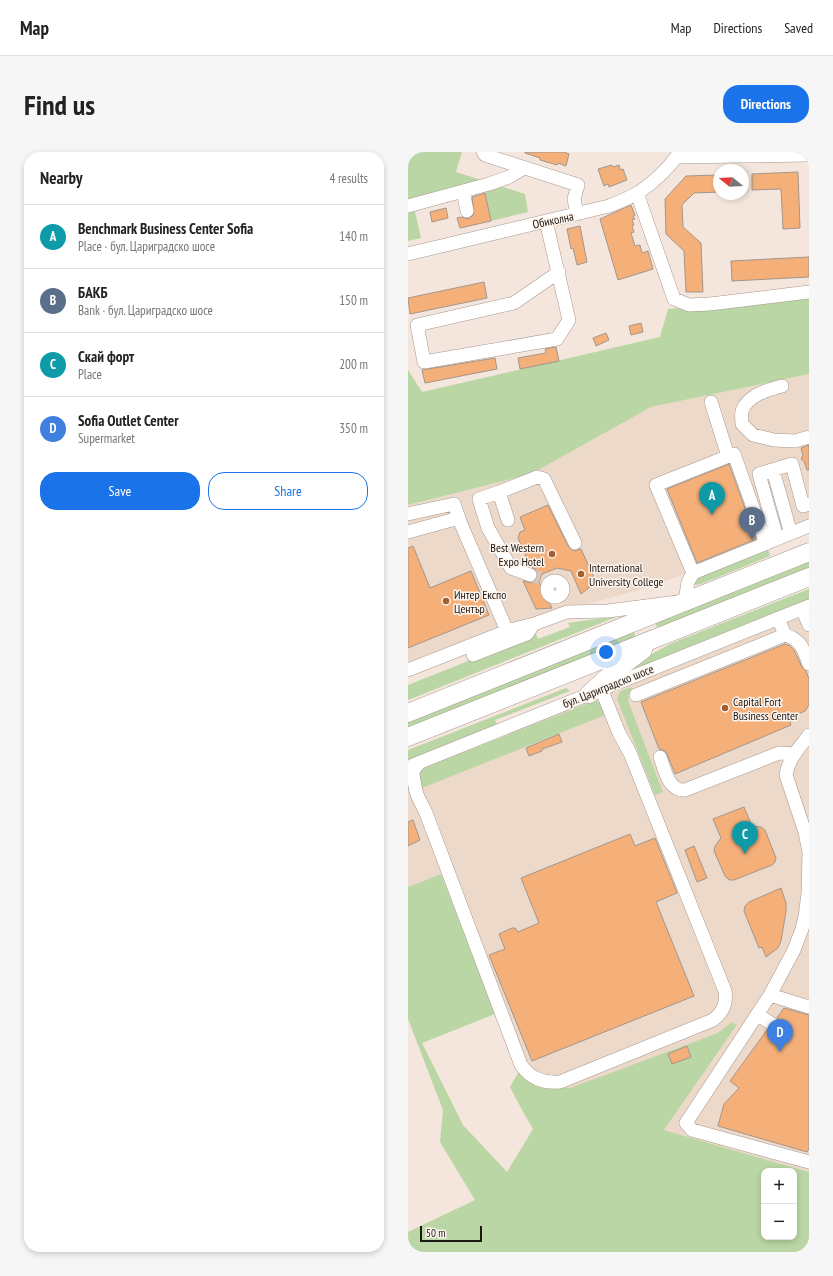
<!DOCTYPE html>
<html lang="en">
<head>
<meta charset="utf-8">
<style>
  :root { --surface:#fff; --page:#f6f6f6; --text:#222; --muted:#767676; --line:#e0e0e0; --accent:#1a73e8 }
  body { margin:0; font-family:"PT Sans Narrow",sans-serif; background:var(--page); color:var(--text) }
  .controls { position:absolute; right:12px; bottom:12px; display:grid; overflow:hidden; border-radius:8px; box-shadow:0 2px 6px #0003 }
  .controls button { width:36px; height:36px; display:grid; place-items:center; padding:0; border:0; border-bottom:1px solid var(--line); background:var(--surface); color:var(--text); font:20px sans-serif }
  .compass { position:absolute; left:305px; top:12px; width:36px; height:36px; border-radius:50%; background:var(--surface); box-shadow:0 2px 6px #0003; rotate:288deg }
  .scale { position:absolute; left:12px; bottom:10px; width:62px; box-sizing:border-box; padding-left:4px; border:2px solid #1b1713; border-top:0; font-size:11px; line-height:14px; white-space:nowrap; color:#1b1713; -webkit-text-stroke:3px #fdf5ee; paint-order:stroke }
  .you { position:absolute; left:198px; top:500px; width:14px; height:14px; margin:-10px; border:3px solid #fff; border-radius:50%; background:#1a73e8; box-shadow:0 0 0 6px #1a73e833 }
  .badge { display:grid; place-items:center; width:26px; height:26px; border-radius:50%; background:var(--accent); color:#fff; font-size:13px; font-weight:700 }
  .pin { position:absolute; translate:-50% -33px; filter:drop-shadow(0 1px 2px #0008) }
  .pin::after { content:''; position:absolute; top:21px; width:14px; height:12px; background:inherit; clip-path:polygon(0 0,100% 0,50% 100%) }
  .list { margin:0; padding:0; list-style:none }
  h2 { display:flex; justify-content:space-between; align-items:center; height:52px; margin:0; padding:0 16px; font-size:17px }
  h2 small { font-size:13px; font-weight:400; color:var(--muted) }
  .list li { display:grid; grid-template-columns:26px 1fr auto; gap:12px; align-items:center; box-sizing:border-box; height:64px; padding:0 16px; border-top:1px solid var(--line) }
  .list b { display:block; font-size:15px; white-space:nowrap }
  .list p { margin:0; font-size:13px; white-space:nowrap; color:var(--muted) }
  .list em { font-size:13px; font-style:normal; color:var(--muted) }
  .actions { display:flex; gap:8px; padding:12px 16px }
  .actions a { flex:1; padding:9px 0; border:1px solid var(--accent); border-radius:16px; text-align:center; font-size:14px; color:var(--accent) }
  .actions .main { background:var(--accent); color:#fff }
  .map { position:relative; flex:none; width:401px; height:1100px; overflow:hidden; border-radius:16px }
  header { display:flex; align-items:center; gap:24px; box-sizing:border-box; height:56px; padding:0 20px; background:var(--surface); border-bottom:1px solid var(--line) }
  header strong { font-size:19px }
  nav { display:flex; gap:22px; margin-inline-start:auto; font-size:14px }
  .intro { display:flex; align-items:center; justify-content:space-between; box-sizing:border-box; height:96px; padding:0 24px }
  h1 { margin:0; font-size:28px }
  .button { padding:10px 18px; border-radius:16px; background:var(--accent); color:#fff; font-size:14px; font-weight:700 }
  main { display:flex; gap:24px; padding:0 24px }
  aside { flex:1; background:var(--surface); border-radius:16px; box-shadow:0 2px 6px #0003 }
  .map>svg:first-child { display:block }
  .built { fill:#edd9c9 }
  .green { fill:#bad6a4; fill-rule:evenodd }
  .building { fill:#f5b07a; stroke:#a2958c }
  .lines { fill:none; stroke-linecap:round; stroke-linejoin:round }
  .minor-tunnel { stroke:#d3c7be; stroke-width:13; stroke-dasharray:13 6; stroke-linecap:butt }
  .minor-casing { stroke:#a6988f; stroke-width:14 }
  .highway-casing { stroke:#a6988f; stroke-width:19 }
  .minor { stroke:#fff; stroke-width:13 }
  .highway { stroke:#fff; stroke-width:18 }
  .poi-dot { fill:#a35f30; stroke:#fdf5ee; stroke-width:1.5 }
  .labels { text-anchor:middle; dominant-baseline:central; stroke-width:3; stroke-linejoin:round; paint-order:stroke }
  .street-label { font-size:12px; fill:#1b1713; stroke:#fdf5ee }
  .poi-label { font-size:12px; fill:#1b1713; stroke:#fdf5ee; text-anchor:start }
</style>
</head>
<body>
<header>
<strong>Map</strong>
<nav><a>Map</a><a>Directions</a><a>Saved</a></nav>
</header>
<div class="intro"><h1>Find us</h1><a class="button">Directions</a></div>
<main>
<aside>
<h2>Nearby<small>4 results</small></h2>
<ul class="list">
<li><span class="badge" style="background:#0f9aa8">A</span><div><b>Benchmark Business Center Sofia</b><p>Place · бул. Цариградско шосе</p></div><em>140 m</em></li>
<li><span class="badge" style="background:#5c6f8a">B</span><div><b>БАКБ</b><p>Bank · бул. Цариградско шосе</p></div><em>150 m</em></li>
<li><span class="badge" style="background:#0f9aa8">C</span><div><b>Скай форт</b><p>Place</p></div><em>200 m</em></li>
<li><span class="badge" style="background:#3f7fe0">D</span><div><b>Sofia Outlet Center</b><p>Supermarket</p></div><em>350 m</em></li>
</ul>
<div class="actions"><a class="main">Save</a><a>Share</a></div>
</aside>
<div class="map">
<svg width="401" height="1100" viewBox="0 0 401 1100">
  <rect width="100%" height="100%" fill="#f4e6dc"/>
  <path class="built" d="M401,222V369L283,420L227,439L116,470L0,514V353L123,322L243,255Z
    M401,460V1020L256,978L329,874L324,870L311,881L162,936L134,934L104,908L33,722L0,735V623L186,549Z"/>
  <path class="green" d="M0,0H54L48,20L117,42L120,60L83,69L76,37L4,47L13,86L0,89Z
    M401,145V222L243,255L123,322L0,353V218L14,240L252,185L260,157Z
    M360,397L362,404L298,430L289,433L284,431L287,425Z
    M401,410V417L251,475L248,474V471L249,470Z
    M401,437V450L220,521L224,513L264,491Z
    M210,464L188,473L0,548V533L128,482L130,487L162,475L160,471Z
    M225,480L227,482L226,486L0,576V569Z
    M223,535L224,538L221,541L220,549L255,640L247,643L209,547L212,539Z
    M158,536L162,539L87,568L90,574L0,610V598Z
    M186,549C194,549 195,557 197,563L14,636L10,624L13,617Z
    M33,722L87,862L14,891L55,973L99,1020L125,977L114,958L102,935L111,919L134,934L162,936L310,881L324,870L329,873L256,978L401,1020V1100H0V1080L67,1048L32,990L35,958L0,867V735ZM356,1019H386V1085H356Z"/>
  <path class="building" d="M117,0H156L161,2L158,14L150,11L149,13L132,8V6L117,1Z
    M204,13L205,15L211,13L212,18L215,17L219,28L201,35L200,32L196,34L190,17Z
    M390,20L392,76L375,77L373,37L344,38V22Z
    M311,23V40L286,41L274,53L275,75L293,91L295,140H278L276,99L258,82L257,47L278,24Z
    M77,41L83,69L52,76L49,66L54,65L61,67L66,62L64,45Z
    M223,53L227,63L225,64L227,67L224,68L226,73L224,74L226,80L223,81L227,94L232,93L234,101L240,99L245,117L210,128L192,67Z
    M38,56L40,66L24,70L22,60Z
    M172,74L179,110L169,113L165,96L163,97L159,77Z
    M401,105V125L324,129L323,109Z
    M76,130L79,146L2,162L0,146Z
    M233,171L235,180L223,183L221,174Z
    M198,181L201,188L188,194L185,186Z
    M148,195L151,209L112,217L110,206L138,201L137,197Z
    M87,206L89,217L17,231L14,218Z
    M401,293V318H399L396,309L393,307L395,303L393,296Z
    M321,312L348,387L289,411L259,337Z
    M140,353L160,394L166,399L173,397L188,430L173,442L163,419L149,416L134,422L131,430L144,456L128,457L115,429L123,431L128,429L130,422L128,418L122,414L110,386L112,380L117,378L112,365Z
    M5,394L22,436L63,419L81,463L0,496V396Z
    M377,492L382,494L386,498L394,515L398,519L401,527V553L397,559L381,566L383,573L267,622L259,602L257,599L251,597L233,550Z
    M151,582L154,590L134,597V599L121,604L118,596Z
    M336,655L344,674L353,675L357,678L368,706L367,710L364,713L326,728H321L317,724L306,699L307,694L313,686L305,667Z
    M5,668L12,688L0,694V670Z
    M222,682L227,694L247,686L269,741L248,750L286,844L124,909L81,803L97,797L91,782L104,776H107L110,780L131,771L113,726Z
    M286,694L299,726L289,730L277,698Z
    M373,736L378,751V759L373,789L370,796L358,805L354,795L351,796L336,759L337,754L341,750Z
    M376,856L401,863V997L399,1000L310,974L316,952L331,936L322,929L359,878L364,880L370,877L372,872L369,866Z
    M279,894L283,905L264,912L260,902Z"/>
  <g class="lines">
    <path class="minor-tunnel" d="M122,423L132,426"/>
    <g class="minor-casing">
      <path id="minor" d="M75,0L77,3L170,33L166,47L169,62
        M268,5L401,3
        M55,39L59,59
        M229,41L266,147L281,153L302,152L401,140
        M0,54L81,32L101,25L116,16
        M138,69L161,168L149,187L16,210L9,173L106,151L151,120
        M0,102L201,54C211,50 221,46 230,41C246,30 261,16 272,0
        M374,234C359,238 340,243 334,259C333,262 334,268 334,272L345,283L366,288L387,289L401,285
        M303,250L320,304
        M365,318L381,375
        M91,340L129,325L136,327L167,391
        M0,362L46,352L53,372L99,479
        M100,368L91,340L71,347L80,376L103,416L122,423
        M367,379L351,322L384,312L395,354L401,352
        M0,380L51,366
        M285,421L248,333L326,302L358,392
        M139 437a8 8 0 1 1 16 0a8 8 0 1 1-16 0Z
        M394,457L401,473
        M377,483C394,488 395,497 401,512
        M65,503L119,482L125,473
        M0,518L99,479L126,472L159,460L200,459L277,449L280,430L285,421L401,374
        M228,543L377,483L370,466
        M401,583C392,595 380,607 378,623L397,680L401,700L400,741L397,765L394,777L386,798L362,843L278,971L284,978L401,1010
        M252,605C257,618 260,639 277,638L371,601L386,602
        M13,610C2,619 5,622 7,634C8,645 14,651 18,661L113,913C123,927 135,931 152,930L305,868C315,860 319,852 317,839L222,601L211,581L196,544L192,540H187
        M5,613L401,454
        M362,843L401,855
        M349,862L364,872"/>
    </g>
    <g class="highway-casing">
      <path id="highway" d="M181,542L203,522L235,498
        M0,561L401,400
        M0,585L401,425"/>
    </g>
    <use href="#minor" class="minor"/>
    <use href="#highway" class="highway"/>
  </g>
  <g class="poi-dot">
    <circle cx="144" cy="402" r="4"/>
    <circle cx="173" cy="422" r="4"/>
    <circle cx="38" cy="449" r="4"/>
    <circle cx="317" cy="556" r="4"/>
  </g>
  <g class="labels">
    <g class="street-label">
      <text transform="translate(145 68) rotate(-12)">Обиколна</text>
      <text transform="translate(200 534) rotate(-22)">бул. Цариградско шосе</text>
    </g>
    <g class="poi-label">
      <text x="136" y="395" text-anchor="end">Best Western<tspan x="136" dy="14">Expo Hotel</tspan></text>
      <text x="181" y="415">International<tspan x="181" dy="14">University College</tspan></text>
      <text x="46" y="442">Интер Експо<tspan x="46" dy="14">Център</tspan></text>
      <text x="325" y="549">Capital Fort<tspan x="325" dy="14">Business Center</tspan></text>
    </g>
  </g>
</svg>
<div class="controls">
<button>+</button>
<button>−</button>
</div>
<svg class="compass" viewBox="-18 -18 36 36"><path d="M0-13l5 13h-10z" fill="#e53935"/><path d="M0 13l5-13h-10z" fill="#767676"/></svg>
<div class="scale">50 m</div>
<div class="you"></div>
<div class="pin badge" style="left:304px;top:363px;background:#0f9aa8">A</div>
<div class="pin badge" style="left:344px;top:388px;background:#5c6f8a">B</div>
<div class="pin badge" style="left:337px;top:702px;background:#0f9aa8">C</div>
<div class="pin badge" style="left:372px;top:900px;background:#3f7fe0">D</div>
</div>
</main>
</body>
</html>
